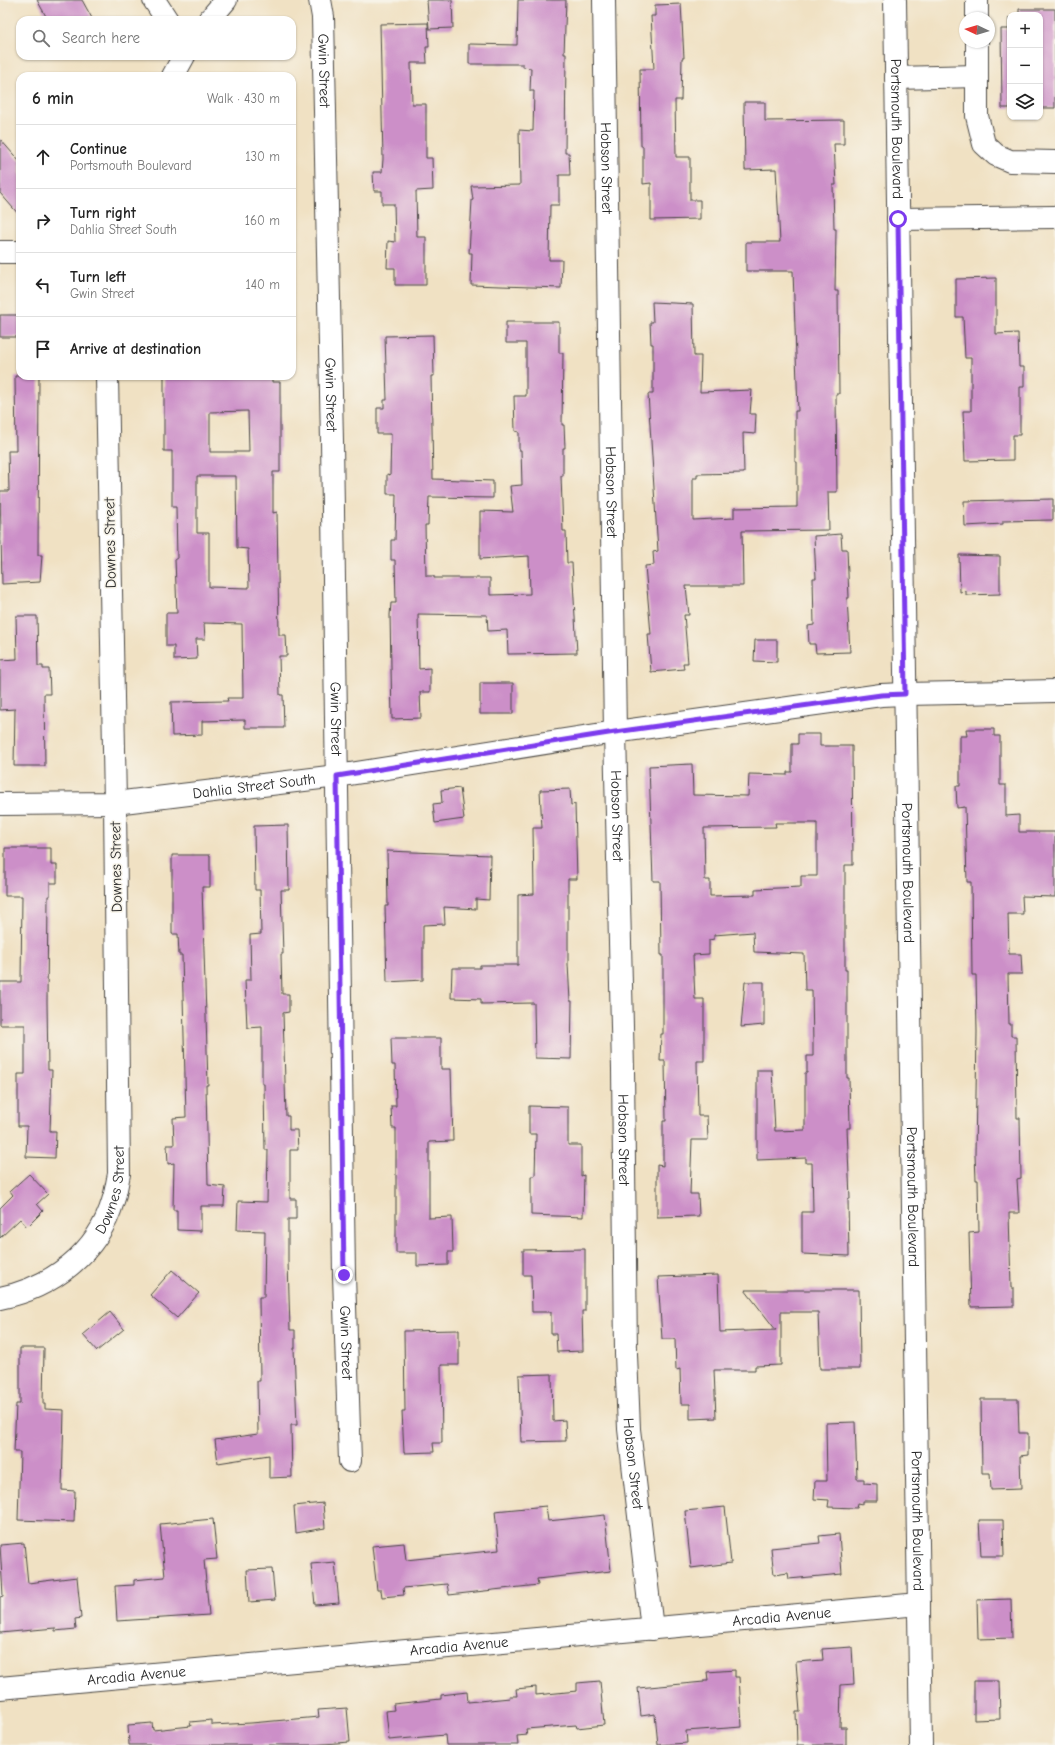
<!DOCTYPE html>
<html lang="en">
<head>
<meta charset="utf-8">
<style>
  :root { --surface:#fff; --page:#f2f2f2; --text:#222; --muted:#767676; --line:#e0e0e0 }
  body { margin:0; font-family:"Comic Neue",sans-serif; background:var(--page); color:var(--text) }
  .controls { position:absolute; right:12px; top:12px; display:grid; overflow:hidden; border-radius:8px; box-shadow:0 1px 3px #0004 }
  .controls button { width:36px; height:36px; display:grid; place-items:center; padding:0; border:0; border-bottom:1px solid var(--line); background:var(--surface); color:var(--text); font:20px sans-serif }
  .compass { position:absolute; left:959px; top:12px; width:36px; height:36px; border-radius:50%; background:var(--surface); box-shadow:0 1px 3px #0004; rotate:274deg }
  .stop { position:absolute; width:12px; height:12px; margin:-9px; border:3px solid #7c3aed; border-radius:50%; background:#fff }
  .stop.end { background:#7c3aed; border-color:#fff; box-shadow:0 1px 4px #0008 }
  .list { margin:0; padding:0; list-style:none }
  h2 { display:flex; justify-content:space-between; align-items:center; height:52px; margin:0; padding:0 16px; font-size:17px }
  h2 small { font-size:13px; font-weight:400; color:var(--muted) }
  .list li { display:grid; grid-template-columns:26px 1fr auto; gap:12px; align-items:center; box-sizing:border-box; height:64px; padding:0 16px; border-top:1px solid var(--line) }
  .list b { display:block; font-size:15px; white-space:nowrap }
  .list p { margin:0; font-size:13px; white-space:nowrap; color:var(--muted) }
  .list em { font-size:13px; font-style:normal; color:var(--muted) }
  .icon { flex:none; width:22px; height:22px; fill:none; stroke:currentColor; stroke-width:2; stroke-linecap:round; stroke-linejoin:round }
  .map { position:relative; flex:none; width:1055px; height:1745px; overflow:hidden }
  .search { position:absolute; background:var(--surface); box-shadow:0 1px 3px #0004; left:16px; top:16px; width:280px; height:44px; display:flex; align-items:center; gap:10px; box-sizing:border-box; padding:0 14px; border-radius:12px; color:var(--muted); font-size:15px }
  .panel { position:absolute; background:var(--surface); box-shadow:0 1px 3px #0004; left:16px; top:72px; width:280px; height:308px; border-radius:12px }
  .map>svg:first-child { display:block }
  .building { fill:#cc8fc8; fill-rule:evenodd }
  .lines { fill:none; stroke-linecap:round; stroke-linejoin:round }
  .minor-casing { stroke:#494642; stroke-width:24 }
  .major-casing { stroke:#494642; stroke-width:24 }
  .minor { stroke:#fff; stroke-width:22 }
  .major { stroke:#fff; stroke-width:22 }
  .route { stroke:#7c3aed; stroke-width:5 }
  .labels { text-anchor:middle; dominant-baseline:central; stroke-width:3; stroke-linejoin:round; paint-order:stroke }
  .street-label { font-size:15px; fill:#2b2b2b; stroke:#f7f3e8 }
</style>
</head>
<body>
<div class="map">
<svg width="1055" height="1745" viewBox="0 0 1055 1745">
  <rect width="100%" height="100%" fill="#f7f3e8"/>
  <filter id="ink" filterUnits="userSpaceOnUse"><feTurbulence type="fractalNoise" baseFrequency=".025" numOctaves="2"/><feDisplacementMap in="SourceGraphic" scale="8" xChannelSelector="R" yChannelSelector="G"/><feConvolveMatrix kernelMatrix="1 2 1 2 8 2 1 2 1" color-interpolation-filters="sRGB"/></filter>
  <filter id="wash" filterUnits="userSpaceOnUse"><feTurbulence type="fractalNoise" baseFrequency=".012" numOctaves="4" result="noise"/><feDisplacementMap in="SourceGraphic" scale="16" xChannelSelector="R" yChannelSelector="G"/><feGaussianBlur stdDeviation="0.9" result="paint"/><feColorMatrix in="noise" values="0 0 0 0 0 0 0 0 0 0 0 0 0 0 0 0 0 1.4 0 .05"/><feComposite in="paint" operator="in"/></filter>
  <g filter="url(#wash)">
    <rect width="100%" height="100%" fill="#f0e1c3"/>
    <g id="blocks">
      <path class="building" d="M37,0H82L93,20H48Z
        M427,0H452L453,28L429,29Z
        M518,0H566L564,54H566L565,153H569L570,175H559V205H550L549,260H562L561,288L471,285L472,253H469L472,200H473L471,186L520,185L519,130L533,131L534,91H530L531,68L523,67V64H469V44L517,45Z
        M681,4L684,58H682L681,100H675L676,157H690V200H700V219L651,220V183L643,184V146H641L640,69H654L651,16H655V5Z
        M1019,9H1055V108H1040V15H1019Z
        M1009,17L1010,108H1002L1001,29H1009Z
        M428,23L429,47H426L427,63H411L412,104H426V158H432L433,190L416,191L417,237H426V285H395V268H387L388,241L395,242L394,204H382V191H374L373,172H382L383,159L380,24Z
        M744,102H765V121L844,120V144H834L836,185H833L834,229H836L835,291H838L839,394H836L837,492H828L829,530L742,531L743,586H686L689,615H684L688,663H683L684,669L651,672L648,634H651L645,566L654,565L653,552L658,551L648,394H653V344H651L650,322H653L652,302L693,304L694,356H701L700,392L752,390L750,414H756L755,434L743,433L744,473L697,474V478H693V520L734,518V508L797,507V462H795V411H798L793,271H746V242H780L776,169L745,170Z
        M0,139L20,162V216L0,193Z
        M996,278V334L1018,333L1019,367H1024V387H1020V435H1013V460L965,461L963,411H971V358H965L963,317H956V279Z
        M0,315H20V337H0Z
        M506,322H559V353H563L562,425H564L565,448H563V476H561L563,531H566L567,563H572L577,653L508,654L507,630L488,631L487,615L418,614L419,669L430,668V692H420L421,718L392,719L390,615L391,603H396L395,560H391V540H395L396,494H387V474L390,475L391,434H377V408H384V400H387L385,336L433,335L434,376H431L433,479L493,481V498L429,497L428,525H425L426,576H434V578H490V595L530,594L529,556L480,559V511L513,512L510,486L522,485L521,450H519V432L515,431L514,396H526V343H506Z
        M15,376H39L38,555H42L40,582L2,584L0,491H9L8,451H16Z
        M164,376H272V382H280V472H273V513L277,512L279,635H286L287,656H279L280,695H283L284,728H245V720L202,721V735L172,736L171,702L228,701L227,698H243L242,624L204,623L205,639H196L197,659L174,660V646H166V613H177L175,559H177L176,507H172V451H164ZM248,411L249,452H210V412ZM197,476H236L237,548L248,549L249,588L209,587V533H197Z
        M1053,499V520L1003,521V524L965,526L964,501Z
        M841,534L842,549H847L849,598H847L850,652L816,653L815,644H809L808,626L814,625L813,578H816L814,536Z
        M959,555L1000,556V594L966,595V591L960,592Z
        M16,616H37L38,666H43V669H49L50,694H44L45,766H14L15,709L0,710V660L17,659Z
        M755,640H777V662L754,661Z
        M480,683H513V714H480Z
        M966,729H994V736H1000V785H1006V816L1019,815V832H1055V897L1022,896L1023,914H1008L1009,954H1021L1022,974H1008L1009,1024H1011V1036H1016L1017,1118H1020L1021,1178L1017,1179L1019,1213H1009L1011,1288H1014V1306L971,1307L969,1233L979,1232L978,1180H976L975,1155L977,1032L976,975H972L971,882H967L965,807L957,808L956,786H960V736H967Z
        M798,734H820V746H852L853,865H845V970H847V1078H849L850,1128H847L850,1199H848L849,1256L802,1254V1212H813L812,1163H806V1158L757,1160V1070H772L775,1131L805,1130V1073H807V1056H813V1045L812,990H805L804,954L754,952L753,932L714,935V939L709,940V954L693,955L695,999H704V1061H697L698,1116H707L708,1140H692L690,1194H698L699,1216L657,1217V1165L663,1166V1121H666L665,1061H660L661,1034H663V955H661L660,881H653L649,766L692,764L693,795L748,796L749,774L787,775V772H792V744H798ZM775,823H817V876H801V887L755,889V895L710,896V880H705L704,828L776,827Z
        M460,788L464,819L435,823L433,804L442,803L441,790Z
        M570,789L571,805L575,804L577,879H568V964L570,1001H572L571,1059L535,1058L534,1003L481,1004V999L451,998L452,968H480V965H518V895L534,894L533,828H542L540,790Z
        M288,825L289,890H281L283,954H281L282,994H289V1012L283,1013L286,1116H289V1130H297L298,1150H290V1199H296V1219H288V1261L290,1330H295V1348H294L297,1425H291L292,1477L269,1478V1455L218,1463L215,1440L258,1434L257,1381H260L259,1297H264L265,1231L237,1230L238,1201L267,1202L268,1150H265L264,1084H262V1027L247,1028L245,980H251L250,935L261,934L260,890H255L254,826Z
        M5,848H51V865H57V883H50V896H48L47,1002L48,1070H52L50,1131H56L55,1158L26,1157L27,1126H18V1074H25V1025H0V982H21L22,896H5Z
        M387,851L490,855L489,900L476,899V909L444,907L445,924L423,925V980L387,982L385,906H388Z
        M172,855H210V887H202L206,1016L208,1085H206L208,1185L225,1187L224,1206H201V1231L177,1230V1210H173L174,1163L168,1164L167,1145H174L173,1118L186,1117L182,955H179L178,934H172Z
        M745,982H764V1025L741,1027Z
        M391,1038H441V1069H451L453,1141L429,1142V1218L452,1217L453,1252H448V1265L417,1266V1253H396V1128H392L391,1106H396L395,1065H392Z
        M529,1106L568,1107V1145H581V1176L584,1175L583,1217L531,1215V1176H535L536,1134H529Z
        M29,1174L48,1194L37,1204L43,1211L27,1227L20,1219L0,1238V1208L13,1195L10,1191Z
        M585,1249V1311H582L583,1351L557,1352L556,1334H551V1312H532L531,1275H523V1250Z
        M172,1270L199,1293L177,1318L150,1295Z
        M718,1275L720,1332L776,1330L745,1290H859L860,1369H820L818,1312H781V1365L755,1366V1370H714L716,1418L690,1419V1404H681L680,1369L676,1370L675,1339H662L658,1277Z
        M110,1312L124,1329L97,1351L83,1335Z
        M459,1330V1365H441L442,1443H433L434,1452L404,1453L402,1411H405L404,1331Z
        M20,1348H44L43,1404H45V1409L64,1410L62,1490L75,1491L74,1522L18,1520L20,1452H14L16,1404H20Z
        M552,1374L553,1421L565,1420L566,1441L521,1442L519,1375Z
        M981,1399H1018L1019,1433H1028V1455L1020,1456L1021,1489L991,1490L990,1473H982Z
        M855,1422L857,1479H864V1483L877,1484V1501H863V1504L858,1503L857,1508L828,1507L829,1500L814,1499L815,1481H827L826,1423Z
        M323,1503L325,1528L296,1533L294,1506Z
        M546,1506L548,1521L605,1515L611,1571L537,1579L538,1585L449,1595L447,1584L403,1588L404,1595L382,1597L381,1590H377L372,1546L404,1543L406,1560L499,1550L495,1511Z
        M725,1507L731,1563L691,1568L685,1511Z
        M213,1519L217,1559L204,1560L209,1615L117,1621L115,1586L134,1585V1580L165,1577L160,1524Z
        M979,1520H1003L1004,1556H981Z
        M839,1534L842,1574L789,1579L788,1573L774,1575L771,1548L820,1543L819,1536Z
        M24,1543L28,1583L77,1577L81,1618L75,1619L76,1629L55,1631V1628L0,1633V1597L3,1596L0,1545Z
        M335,1562L339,1603L315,1605L311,1564Z
        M272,1569L275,1600L249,1602L247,1570Z
        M1011,1599L1012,1638L978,1639L977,1600Z
        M852,1647L854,1684L841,1685L840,1727H846V1745H797L796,1712H800L796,1662L823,1660L822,1649Z
        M735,1670V1677H739L742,1727L686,1731L687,1743L658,1745L655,1714L641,1716L638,1688L704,1682V1680H708L707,1672Z
        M600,1681L604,1725L577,1728L576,1725L526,1729L527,1735L517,1736L518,1745H446L445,1735L389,1740L386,1711L394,1710L393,1704L441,1699V1695L467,1692L468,1702L510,1698L509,1696H517L516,1689L536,1687V1695L577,1691V1683Z
        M974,1681H999L1000,1719L974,1720Z
        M347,1708L350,1742L311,1745H129L128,1725L152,1723L153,1730L191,1726L190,1722L212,1720V1725L251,1723L319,1717L318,1710Z"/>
    </g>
  </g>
  <g filter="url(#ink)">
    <use href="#blocks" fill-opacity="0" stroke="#494642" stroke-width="1"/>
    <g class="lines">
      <g class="minor-casing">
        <g id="minor">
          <path d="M154,0L167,20"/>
          <path id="s1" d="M320,0L323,17L332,441L344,1275L350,1461"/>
          <path id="s2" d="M604,0L615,732L623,1069L626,1354L629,1429L652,1629"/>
          <path d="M977,0V18"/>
          <path d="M209,20L226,0"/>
          <path d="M977,42V116L984,144L996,155L1010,161L1055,162"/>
          <path d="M173,76L184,56"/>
          <path d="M896,78L977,76"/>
          <path d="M898,219L1055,217"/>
          <path d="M0,252H20"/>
          <path id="s3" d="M0,804L115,803L337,776L615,732L881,695L905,694L1055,691"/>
          <path id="s4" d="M0,1298C51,1288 98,1253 113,1201C116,1192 117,1183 119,1174L115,803L107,376"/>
          <path id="s5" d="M0,1688L919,1604"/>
        </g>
      </g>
      <g class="major-casing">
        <g id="major">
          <path id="s6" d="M895,0L921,1745"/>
        </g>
      </g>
      <use href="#minor" class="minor"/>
      <use href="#major" class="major"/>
    </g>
  </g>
  <g class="lines" filter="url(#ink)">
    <path class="route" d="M344,1275L337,776L615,732L881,695L905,694L898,219"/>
  </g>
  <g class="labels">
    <g class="street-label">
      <text stroke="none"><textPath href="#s1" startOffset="71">Gwin Street</textPath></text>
      <text stroke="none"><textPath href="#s6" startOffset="129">Portsmouth Boulevard</textPath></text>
      <text stroke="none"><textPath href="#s2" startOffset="168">Hobson Street</textPath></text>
      <text stroke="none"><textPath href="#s1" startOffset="395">Gwin Street</textPath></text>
      <text stroke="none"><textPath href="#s2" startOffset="492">Hobson Street</textPath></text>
      <text transform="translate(110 543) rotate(-91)">Downes Street</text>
      <text stroke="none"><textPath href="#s1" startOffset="719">Gwin Street</textPath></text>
      <text stroke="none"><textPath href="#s3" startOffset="255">Dahlia Street South</textPath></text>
      <text stroke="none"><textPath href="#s2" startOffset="816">Hobson Street</textPath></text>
      <text transform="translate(116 867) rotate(-91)">Downes Street</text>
      <text stroke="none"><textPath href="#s6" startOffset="873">Portsmouth Boulevard</textPath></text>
      <text stroke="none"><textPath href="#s2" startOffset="1140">Hobson Street</textPath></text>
      <text stroke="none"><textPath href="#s4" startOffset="167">Downes Street</textPath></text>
      <text stroke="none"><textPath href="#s6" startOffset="1197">Portsmouth Boulevard</textPath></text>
      <text stroke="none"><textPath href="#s1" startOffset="1343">Gwin Street</textPath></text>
      <text stroke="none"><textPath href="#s2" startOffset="1464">Hobson Street</textPath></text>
      <text stroke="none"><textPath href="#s6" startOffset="1521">Portsmouth Boulevard</textPath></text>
      <text stroke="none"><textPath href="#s5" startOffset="785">Arcadia Avenue</textPath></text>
      <text stroke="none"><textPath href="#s5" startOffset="461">Arcadia Avenue</textPath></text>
      <text stroke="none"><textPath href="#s5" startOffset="137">Arcadia Avenue</textPath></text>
    </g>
  </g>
</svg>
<div class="controls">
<button>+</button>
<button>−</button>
<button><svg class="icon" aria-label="layers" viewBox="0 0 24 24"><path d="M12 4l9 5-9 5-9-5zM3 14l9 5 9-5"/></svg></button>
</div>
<svg class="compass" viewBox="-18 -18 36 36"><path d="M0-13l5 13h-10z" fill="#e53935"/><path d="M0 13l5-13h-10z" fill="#767676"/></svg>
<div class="stop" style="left:898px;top:219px"></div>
<div class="stop end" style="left:344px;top:1275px"></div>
<div class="search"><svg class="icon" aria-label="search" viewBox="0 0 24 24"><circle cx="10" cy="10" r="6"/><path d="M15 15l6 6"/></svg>Search here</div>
<section class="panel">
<h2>6 min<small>Walk · 430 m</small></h2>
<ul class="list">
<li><svg class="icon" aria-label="ahead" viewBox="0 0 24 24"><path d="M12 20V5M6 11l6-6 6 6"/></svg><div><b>Continue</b><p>Portsmouth Boulevard</p></div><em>130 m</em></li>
<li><svg class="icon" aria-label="right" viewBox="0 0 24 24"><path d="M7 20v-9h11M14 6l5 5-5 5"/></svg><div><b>Turn right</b><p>Dahlia Street South</p></div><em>160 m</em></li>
<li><svg class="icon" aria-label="left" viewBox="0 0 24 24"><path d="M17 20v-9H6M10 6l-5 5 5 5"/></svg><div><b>Turn left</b><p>Gwin Street</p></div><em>140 m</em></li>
<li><svg class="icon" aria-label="arrive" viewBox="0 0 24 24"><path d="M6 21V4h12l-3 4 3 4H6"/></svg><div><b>Arrive at destination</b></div></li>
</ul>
</section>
</div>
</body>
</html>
